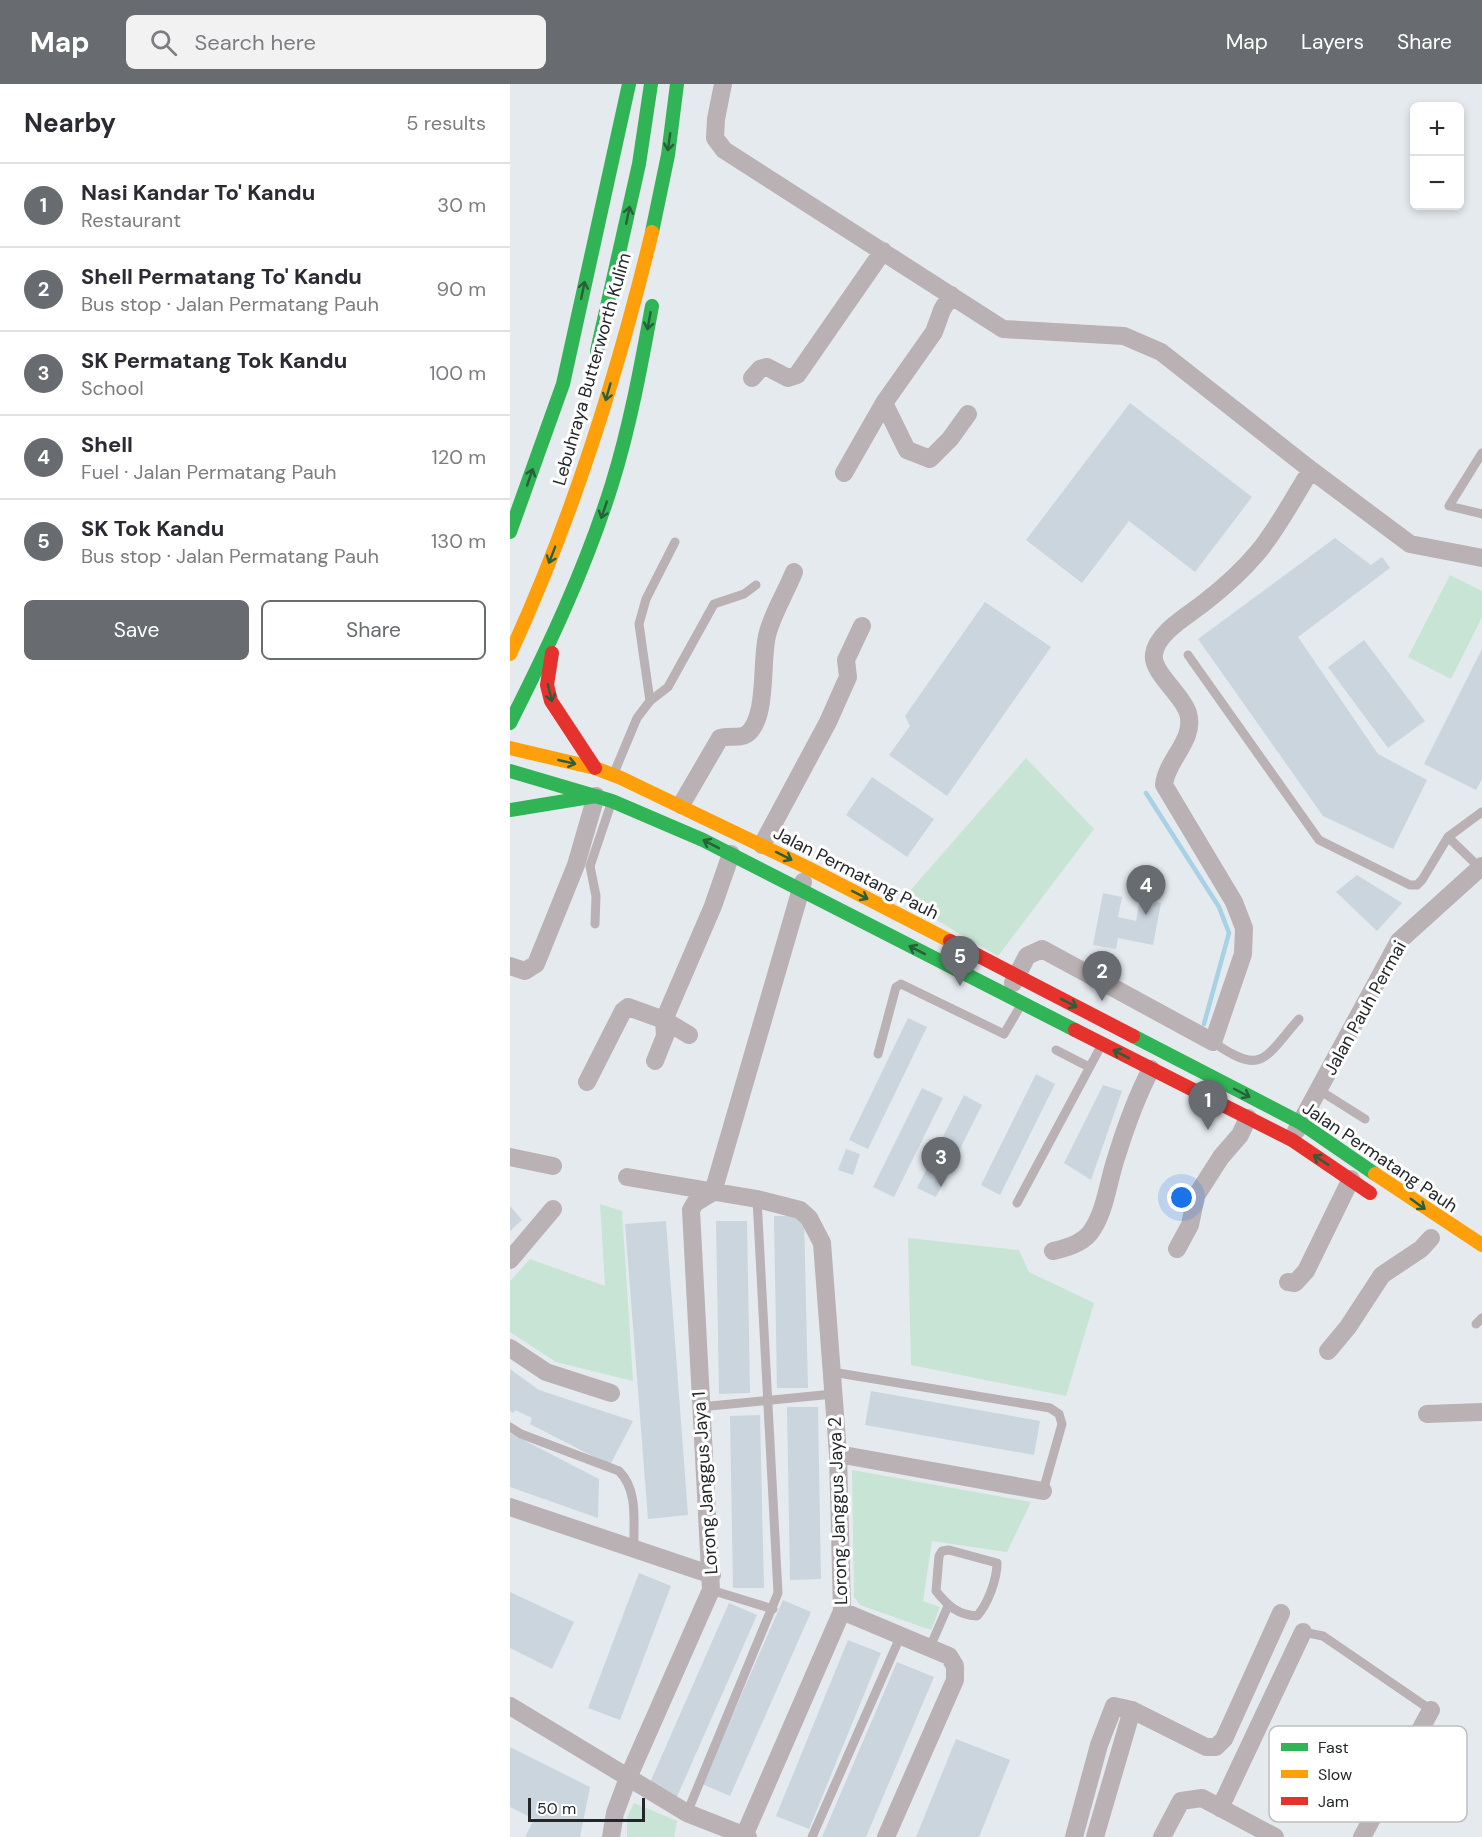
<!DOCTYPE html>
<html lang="en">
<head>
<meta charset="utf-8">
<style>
  :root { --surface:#fff; --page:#f2f2f3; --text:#2b2b33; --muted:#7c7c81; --line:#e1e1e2; --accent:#686b6f }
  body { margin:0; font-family:"DM Sans",sans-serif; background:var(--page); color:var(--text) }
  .controls { position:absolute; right:18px; top:18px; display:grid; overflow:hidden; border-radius:9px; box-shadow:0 3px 9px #0003 }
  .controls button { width:54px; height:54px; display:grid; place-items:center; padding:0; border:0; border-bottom:2px solid var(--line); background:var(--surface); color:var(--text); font:30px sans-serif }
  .scale { position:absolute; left:18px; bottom:15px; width:117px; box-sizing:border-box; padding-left:6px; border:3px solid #24272a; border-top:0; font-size:16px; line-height:21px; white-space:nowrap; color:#24272a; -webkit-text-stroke:4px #fff; paint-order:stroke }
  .you { position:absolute; left:672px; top:1114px; width:21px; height:21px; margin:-15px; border:4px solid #fff; border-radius:50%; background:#1a73e8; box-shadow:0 0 0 9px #1a73e833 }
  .badge { display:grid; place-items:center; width:39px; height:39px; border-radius:50%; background:var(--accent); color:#fff; font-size:20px; font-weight:700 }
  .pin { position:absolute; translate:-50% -50px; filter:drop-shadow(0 2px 3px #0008) }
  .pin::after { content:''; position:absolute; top:32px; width:21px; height:18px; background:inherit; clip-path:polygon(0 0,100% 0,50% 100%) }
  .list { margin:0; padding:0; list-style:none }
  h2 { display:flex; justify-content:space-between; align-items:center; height:78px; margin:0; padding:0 24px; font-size:26px }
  h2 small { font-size:20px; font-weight:400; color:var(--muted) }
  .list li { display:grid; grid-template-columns:39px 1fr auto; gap:18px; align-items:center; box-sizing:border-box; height:84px; padding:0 24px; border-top:2px solid var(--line) }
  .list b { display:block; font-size:22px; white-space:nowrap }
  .list p { margin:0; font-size:20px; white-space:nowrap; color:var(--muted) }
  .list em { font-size:20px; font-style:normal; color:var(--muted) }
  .actions { display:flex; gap:12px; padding:18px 24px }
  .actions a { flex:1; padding:14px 0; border:2px solid var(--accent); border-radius:9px; text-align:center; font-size:21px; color:var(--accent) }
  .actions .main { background:var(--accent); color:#fff }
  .icon { flex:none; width:33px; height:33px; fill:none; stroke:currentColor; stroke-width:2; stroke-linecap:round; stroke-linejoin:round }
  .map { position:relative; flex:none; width:972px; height:1753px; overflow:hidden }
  header { display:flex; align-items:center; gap:36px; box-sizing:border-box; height:84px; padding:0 30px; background:var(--accent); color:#fff }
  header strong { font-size:28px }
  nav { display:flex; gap:33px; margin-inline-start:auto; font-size:21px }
  .search { width:420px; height:54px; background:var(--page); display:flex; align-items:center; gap:15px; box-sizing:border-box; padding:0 21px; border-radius:9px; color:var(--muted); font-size:22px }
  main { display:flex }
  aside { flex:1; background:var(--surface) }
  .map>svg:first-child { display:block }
  .green { fill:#c8e4d4 }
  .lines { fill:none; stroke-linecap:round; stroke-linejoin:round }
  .stream { stroke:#a7d1e4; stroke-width:4.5 }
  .building { fill:#cbd5de }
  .lane { stroke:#b9b1b4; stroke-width:9 }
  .street { stroke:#b9b1b4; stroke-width:18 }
  .fast { stroke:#30b455; stroke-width:14 }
  .slow { stroke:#ff9f0a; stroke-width:14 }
  .jam { stroke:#e5322d; stroke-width:14 }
  .oneway { stroke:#295f3b }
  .labels { text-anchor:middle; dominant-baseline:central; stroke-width:6; stroke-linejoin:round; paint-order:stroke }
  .street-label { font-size:18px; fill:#24272a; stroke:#fff }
  .key { fill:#fff; stroke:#bdbebf; stroke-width:1.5 }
  .key-label { font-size:16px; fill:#24272a }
</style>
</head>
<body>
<header>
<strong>Map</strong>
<div class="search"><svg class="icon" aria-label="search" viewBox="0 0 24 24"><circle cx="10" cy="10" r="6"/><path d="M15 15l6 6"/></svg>Search here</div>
<nav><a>Map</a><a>Layers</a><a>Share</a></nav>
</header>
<main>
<aside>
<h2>Nearby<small>5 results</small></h2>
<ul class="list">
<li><span class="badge">1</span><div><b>Nasi Kandar To' Kandu</b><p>Restaurant</p></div><em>30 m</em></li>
<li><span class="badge">2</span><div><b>Shell Permatang To' Kandu</b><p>Bus stop · Jalan Permatang Pauh</p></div><em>90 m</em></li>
<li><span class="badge">3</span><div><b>SK Permatang Tok Kandu</b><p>School</p></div><em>100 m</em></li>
<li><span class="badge">4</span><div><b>Shell</b><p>Fuel · Jalan Permatang Pauh</p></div><em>120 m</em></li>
<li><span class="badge">5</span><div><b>SK Tok Kandu</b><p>Bus stop · Jalan Permatang Pauh</p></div><em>130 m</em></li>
</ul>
<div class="actions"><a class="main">Save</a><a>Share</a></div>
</aside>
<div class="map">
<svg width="972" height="1753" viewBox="0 0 972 1753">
  <rect width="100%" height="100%" fill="#e5eaef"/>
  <path class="green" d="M940,491L972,507V533L941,595L898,573Z
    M516,674L584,745L488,872L392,816Z
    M90,1120L112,1127L123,1297L46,1278L0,1248V1197L20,1175L95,1202Z
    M398,1154L509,1166L519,1188L584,1219L556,1312L401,1281Z
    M342,1386L521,1418L497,1468L422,1457L413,1517L430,1523L421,1546L350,1521L344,1513Z
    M124,1719L167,1737L164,1753H117V1733Z"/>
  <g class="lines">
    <path class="stream" d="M636,709L709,823L719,849L694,940"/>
  </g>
  <path class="building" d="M620,319L742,413L685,488L619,437L572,499L516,456Z
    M825,454L861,481L872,473L880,484L788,553L868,670L917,696L883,765L813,732L688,555Z
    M475,518L541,563L437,712L379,671L400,642L395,632Z
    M854,556L915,637L878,664L818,583Z
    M972,565V695L966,706L914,680Z
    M362,693L424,735L397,773L336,731Z
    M847,791L892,819L867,847L826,808Z
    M593,809L612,813L608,833L626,837L630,815L651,819L643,861L608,854L606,865L583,861Z
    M398,934L417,943L358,1065L339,1056Z
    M526,990L545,1000L490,1111L471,1101Z
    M593,1001L612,1007L581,1096L554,1079Z
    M412,1004L433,1014L384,1113L363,1103Z
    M454,1011L472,1021L426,1113L407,1104Z
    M336,1065L350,1070L343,1091L328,1086Z
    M0,1122L12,1136L0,1147Z
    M264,1132H294L298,1304H267Z
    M156,1137L178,1431L138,1435L115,1140Z
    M206,1137H237L240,1309L209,1310Z
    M0,1285L29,1306L123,1337L100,1381L20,1340L22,1334L5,1326L4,1329L0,1327Z
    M361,1307L530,1337L524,1371L355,1341Z
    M277,1323H308L311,1495L280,1496Z
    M250,1331L254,1504H223L220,1332Z
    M0,1349L89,1395L88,1434L0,1403Z
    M129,1489L161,1502L110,1636L78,1624Z
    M0,1508L64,1538L42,1585L0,1564Z
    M273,1516L301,1528L220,1712L192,1700Z
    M219,1519L247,1531L166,1715L138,1703Z
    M338,1556L371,1569L299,1745L266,1732Z
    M387,1578L424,1593L356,1753H312Z
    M446,1655L500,1676L469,1753H406Z
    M0,1663L80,1703L70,1753H15L24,1735L0,1723Z"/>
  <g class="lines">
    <path class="lane" d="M972,369L939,422L972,430
      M678,571L809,756L900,801H907L912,796L938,753
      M140,617L129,540L136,515L165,458
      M104,689L127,634L140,617L158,603L204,520L234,510L246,501
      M970,784L938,753L972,728
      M85,840L86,812L80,782L101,720
      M703,958C753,993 754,974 789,935
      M546,966L579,983
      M368,970L386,903L391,900L494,950L511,921
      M809,1006L855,1035
      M507,1119L591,962
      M966,1240L972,1234
      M322,1288L540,1324L549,1330L552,1340L533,1407
      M190,1323L323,1310
      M0,1343L11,1350L109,1387C129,1407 123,1439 124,1465
      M439,1466L487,1479C487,1495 478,1520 467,1532C448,1531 438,1522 426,1507L429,1472L432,1467Z
      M201,1506L263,1525
      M793,1548L813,1552L921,1626
      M420,1563L438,1522
      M177,1729L268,1509L247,1115
      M302,1753L391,1551"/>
    <path class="street" d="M213,0L206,35L205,54L214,66L493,245L614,252L651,268L801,386L900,460L972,474
      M242,294L250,285L257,283L278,294L287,291L373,167
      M374,319L397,366L420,375L440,355L458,330
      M334,389L374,319L424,248L432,226L441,211
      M171,721L210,654C219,651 230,655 237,650C259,633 250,572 258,548C264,527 276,508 284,488
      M252,761L318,638L338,593L336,576L352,542
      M0,882L15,887L26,880L66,781L86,712
      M503,899L517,872L532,865L703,958L733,870L734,844L724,818L654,701C656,676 686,656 678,629C672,610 641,588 644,570C647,548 679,531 695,518C713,504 733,486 748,468C768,444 784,413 801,386
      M145,977L155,952L154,936L203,822L221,770
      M77,998L113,927L118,923L154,936L179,951
      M786,1047L889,857L972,782
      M0,1073L43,1082
      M117,1093L247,1115L290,1126L299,1134L312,1159L328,1370L332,1527L234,1752
      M667,1165L680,1141L686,1112L711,1073L730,1051L738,1034
      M543,1167C556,1164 571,1160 580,1149C596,1128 598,1096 607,1071C616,1042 627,1012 641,985
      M0,1176L43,1125
      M778,1198L785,1199L796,1187L841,1095
      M0,1264L36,1288L101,1309
      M818,1267L838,1243L872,1191L911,1165L921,1154
      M917,1330L972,1328
      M328,1370L533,1407
      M0,1423L202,1491
      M332,1527L439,1572L445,1582V1596L376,1753
      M0,1622L177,1729L238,1753
      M710,1724L793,1548
      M101,1753L105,1729L118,1694L201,1506L181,1126L185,1119L203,1108L293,798
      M564,1753L589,1661L604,1622L622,1626L696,1663H706L714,1655L771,1529
      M585,1753L622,1626
      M652,1753L671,1717L692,1714L765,1753
      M852,1753L921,1626"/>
    <path class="fast" d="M142,148L158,71L167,0
      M87,267L129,80L141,0
      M0,448L53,300L119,0
      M0,639C39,562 76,483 102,400C120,342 131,282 142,222
      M0,687L102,717L193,756L565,946
      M0,726L86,712
      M623,952L791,1039L865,1090"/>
    <path class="slow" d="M0,570C62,436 107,292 142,148
      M0,664L85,684L111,694L298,784L440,857
      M865,1090L972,1161"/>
    <path class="jam" d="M42,569L37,601L41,617L85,684
      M440,857L623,952
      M565,946L782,1056L860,1109"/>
  </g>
  <defs><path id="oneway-shaft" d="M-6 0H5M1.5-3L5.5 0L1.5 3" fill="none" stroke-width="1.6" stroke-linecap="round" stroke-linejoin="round" transform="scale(1.5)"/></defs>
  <g class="oneway">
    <use href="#oneway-shaft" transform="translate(159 58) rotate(98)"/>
    <use href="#oneway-shaft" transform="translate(118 131) rotate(-78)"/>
    <use href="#oneway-shaft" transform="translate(73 206) rotate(-78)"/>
    <use href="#oneway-shaft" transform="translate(139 237) rotate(100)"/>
    <use href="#oneway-shaft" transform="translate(98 308) rotate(106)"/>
    <use href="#oneway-shaft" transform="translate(20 393) rotate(-71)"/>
    <use href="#oneway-shaft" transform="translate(94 426) rotate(109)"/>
    <use href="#oneway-shaft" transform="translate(42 471) rotate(111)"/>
    <use href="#oneway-shaft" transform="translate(40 609) rotate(76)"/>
    <use href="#oneway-shaft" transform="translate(57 678) rotate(13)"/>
    <use href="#oneway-shaft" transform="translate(201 760) rotate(-153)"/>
    <use href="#oneway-shaft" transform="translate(274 772) rotate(27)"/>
    <use href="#oneway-shaft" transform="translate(350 811) rotate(27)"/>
    <use href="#oneway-shaft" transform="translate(407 866) rotate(-153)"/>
    <use href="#oneway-shaft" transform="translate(559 919) rotate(27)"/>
    <use href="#oneway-shaft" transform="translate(611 970) rotate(-153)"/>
    <use href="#oneway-shaft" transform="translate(732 1009) rotate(28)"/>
    <use href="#oneway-shaft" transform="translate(811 1076) rotate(-147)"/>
    <use href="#oneway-shaft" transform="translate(908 1120) rotate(36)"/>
  </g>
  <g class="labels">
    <g class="street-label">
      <text transform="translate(82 285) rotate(-74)">Lebuhraya Butterworth Kulim</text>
      <text transform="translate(346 789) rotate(27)">Jalan Permatang Pauh</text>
      <text transform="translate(855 924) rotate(-61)">Jalan Pauh Permai</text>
      <text transform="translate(870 1073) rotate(34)">Jalan Permatang Pauh</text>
      <text transform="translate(195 1399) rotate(-94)">Lorong Janggus Jaya 1</text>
      <text transform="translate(328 1427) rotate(-92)">Lorong Janggus Jaya 2</text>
    </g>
  </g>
  <rect x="759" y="1642" width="198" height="96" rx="9" class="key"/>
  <rect x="771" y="1659" width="27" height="8" fill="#30b455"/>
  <rect x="771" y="1686" width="27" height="8" fill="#ff9f0a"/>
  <rect x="771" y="1713" width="27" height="8" fill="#e5322d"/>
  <g class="key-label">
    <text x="808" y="1669">Fast</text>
    <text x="808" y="1696">Slow</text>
    <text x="808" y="1723">Jam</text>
  </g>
</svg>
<div class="controls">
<button>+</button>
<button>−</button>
</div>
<div class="scale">50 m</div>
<div class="you"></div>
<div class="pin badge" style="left:698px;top:1046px">1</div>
<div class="pin badge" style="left:592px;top:917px">2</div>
<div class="pin badge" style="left:431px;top:1103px">3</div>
<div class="pin badge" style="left:636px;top:831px">4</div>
<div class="pin badge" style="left:450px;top:902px">5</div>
</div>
</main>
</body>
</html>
